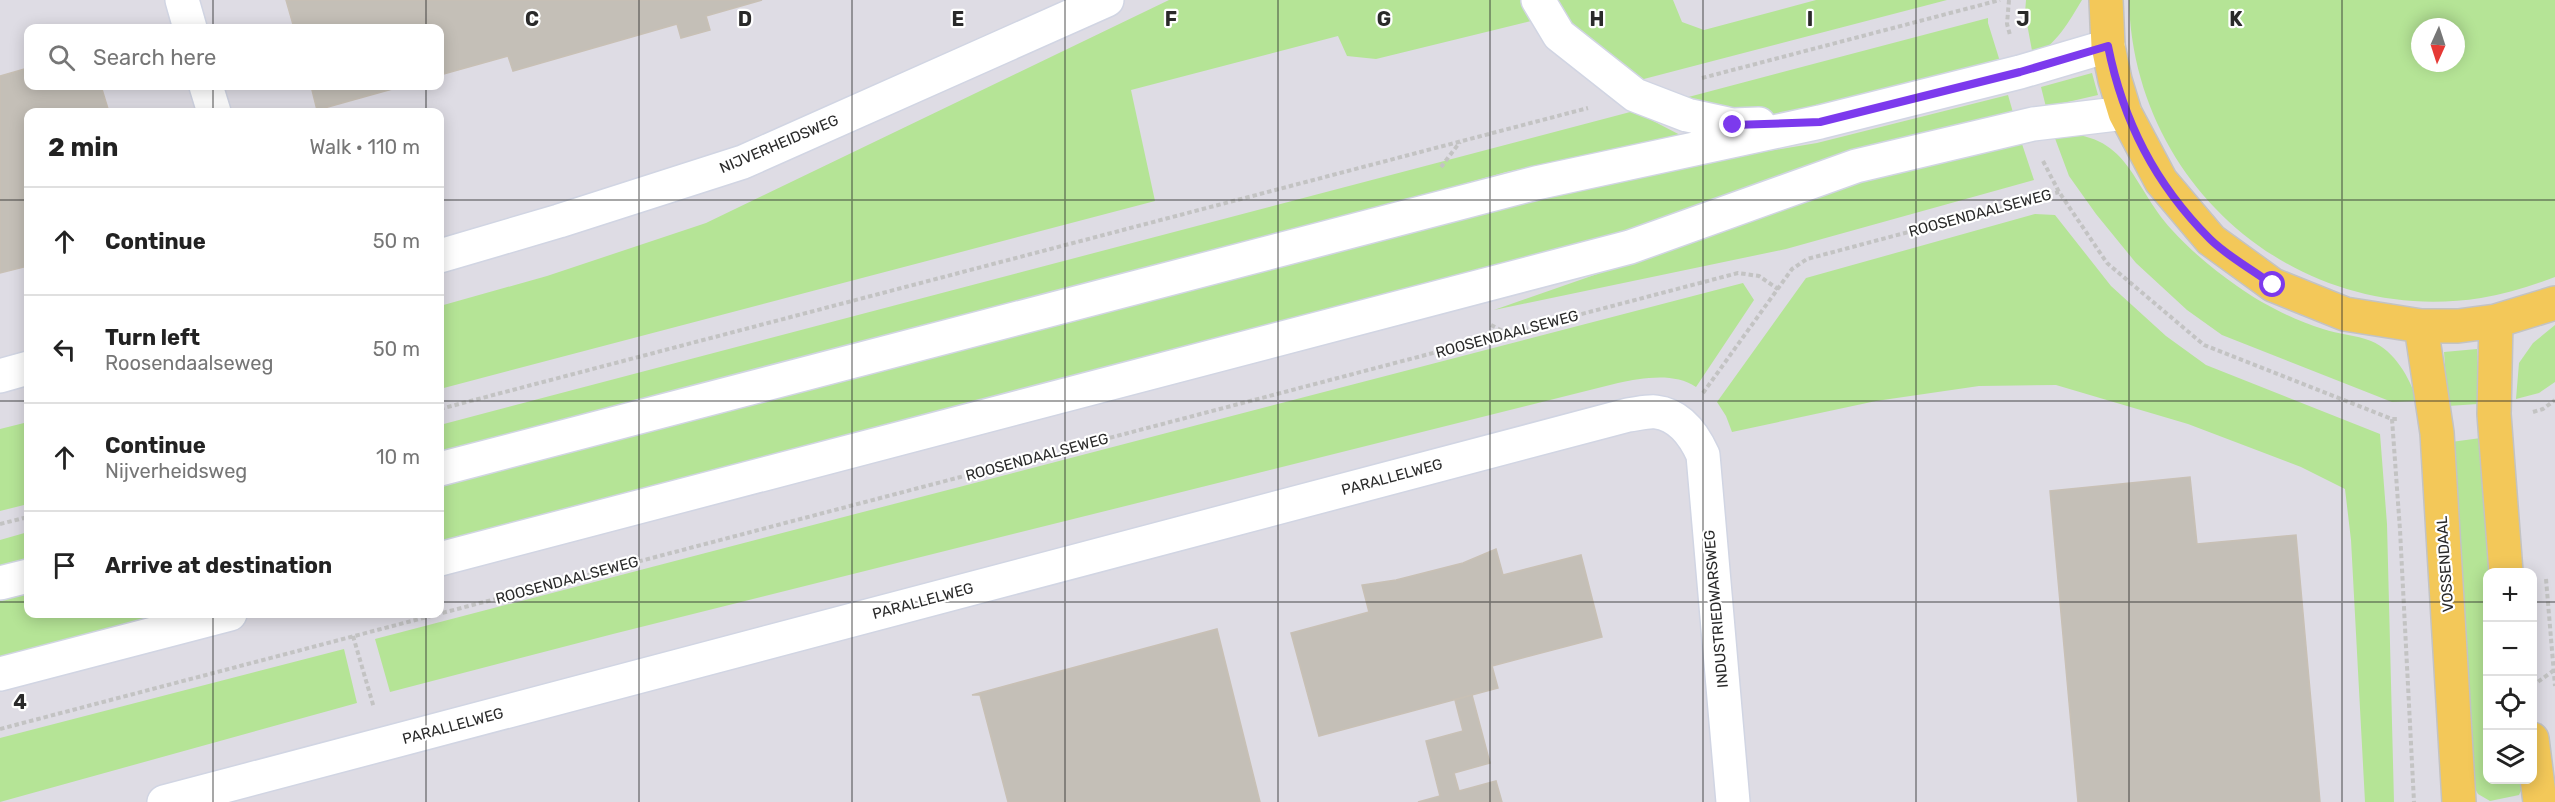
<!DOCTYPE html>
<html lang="en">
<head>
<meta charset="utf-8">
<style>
  :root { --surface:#fff; --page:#f6f6f6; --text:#222; --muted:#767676; --line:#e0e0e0 }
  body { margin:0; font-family:Rubik,sans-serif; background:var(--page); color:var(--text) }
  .controls { position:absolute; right:18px; bottom:18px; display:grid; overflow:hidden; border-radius:12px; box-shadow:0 3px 15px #0003 }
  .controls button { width:54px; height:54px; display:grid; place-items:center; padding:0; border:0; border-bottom:2px solid var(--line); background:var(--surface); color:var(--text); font:30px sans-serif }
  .compass { position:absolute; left:2411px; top:18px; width:54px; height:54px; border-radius:50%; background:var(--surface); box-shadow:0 3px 15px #0003; rotate:183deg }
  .stop { position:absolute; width:18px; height:18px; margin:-14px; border:4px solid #7c3aed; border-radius:50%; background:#fff }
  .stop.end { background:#7c3aed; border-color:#fff; box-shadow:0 2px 6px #0008 }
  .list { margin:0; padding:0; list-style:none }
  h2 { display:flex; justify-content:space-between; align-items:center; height:78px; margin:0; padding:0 24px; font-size:26px }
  h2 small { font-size:20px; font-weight:400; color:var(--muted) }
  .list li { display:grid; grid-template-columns:39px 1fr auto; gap:18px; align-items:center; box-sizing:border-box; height:108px; padding:0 24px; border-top:2px solid var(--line) }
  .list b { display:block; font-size:22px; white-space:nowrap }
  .list p { margin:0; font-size:20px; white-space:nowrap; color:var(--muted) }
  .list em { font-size:20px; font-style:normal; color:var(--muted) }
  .icon { flex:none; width:33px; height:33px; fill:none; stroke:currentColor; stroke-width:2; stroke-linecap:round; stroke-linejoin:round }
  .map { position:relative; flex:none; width:2555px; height:802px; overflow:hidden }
  .search { position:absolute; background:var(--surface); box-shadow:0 3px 15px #0003; left:24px; top:24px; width:420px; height:66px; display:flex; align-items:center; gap:15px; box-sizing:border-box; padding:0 21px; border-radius:12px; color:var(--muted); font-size:22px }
  .panel { position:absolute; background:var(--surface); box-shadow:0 3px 15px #0003; left:24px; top:108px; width:420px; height:510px; border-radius:12px }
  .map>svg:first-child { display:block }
  .industrial { fill:#dedce4; fill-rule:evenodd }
  .green { fill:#b5e496; fill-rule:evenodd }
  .building { fill:#c4bfb7; stroke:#c8c0b5; stroke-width:1.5 }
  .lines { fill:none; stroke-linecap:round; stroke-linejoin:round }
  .minor-casing { stroke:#d1d5e3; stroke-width:36 }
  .major-casing { stroke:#c3c3c3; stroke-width:36 }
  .path { stroke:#c3c3c3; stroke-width:4; stroke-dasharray:4.5 3; stroke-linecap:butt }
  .minor { stroke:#fff; stroke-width:33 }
  .major { stroke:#f3c859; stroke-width:33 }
  .route { stroke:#7c3aed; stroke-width:8 }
  .grid { fill:none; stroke:#2a2a2a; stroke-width:1.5; stroke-opacity:0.55 }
  .labels { text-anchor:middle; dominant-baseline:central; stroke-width:4.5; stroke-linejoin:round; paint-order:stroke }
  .street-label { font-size:15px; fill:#2a2a2a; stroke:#fff }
  .grid-label { font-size:20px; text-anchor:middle; font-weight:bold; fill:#2a2a2a; stroke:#fff; stroke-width:4.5; stroke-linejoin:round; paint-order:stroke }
</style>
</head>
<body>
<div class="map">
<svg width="2555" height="802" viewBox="0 0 2555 802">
  <rect width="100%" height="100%" fill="#ece4db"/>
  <path class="industrial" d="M0,0H2555V802H0ZM2420,27H2456V63H2420ZM28,28H440V86H28ZM28,112H440V614H28ZM2488,572H2532V780H2488Z"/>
  <path class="green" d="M1169,0H1522L1535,20L1376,59L1347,56L1338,36L1131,90L1155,201L440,389V306L547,276L706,223Z
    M1551,0H1673L1682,22L1704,30L1816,0H1947L1640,80L1593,51Z
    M2026,0H2082C2070,20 2055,47 2033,56L2025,13Z
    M2129,0H2555V277C2531,286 2506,294 2481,298C2296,327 2133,184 2129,0ZM2420,27H2456V63H2420Z
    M1988,18V23L2002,68L1800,115L1733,114L1677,100Z
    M2092,73L2098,95L2046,107L2041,87Z
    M2008,95L2014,116L1597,244L440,548V485L1529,198L1677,166L1817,143Z
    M1634,111L1684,137L1506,172L1313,226L440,455V425Z
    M2053,133C2130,132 2129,182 2172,230C2191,251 2214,270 2237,286C2262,304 2294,320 2323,329C2338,334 2356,335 2371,341C2395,351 2410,378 2417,401L2392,402L2222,335L2187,310L2136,263L2096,214L2069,176Z
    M2021,141L2034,180L1786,249L1494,310L1907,166Z
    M2035,214L2055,215L2111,286L2166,336L2206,365L2380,434L2387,524L2394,802H2365L2351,540L2345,489L2301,467L2188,424L2056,385L1979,386L1876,401L1732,432L1726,416L1717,402L1806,278Z
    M1743,283L1754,300L1696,387C1674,372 1642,378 1618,383L613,634L390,692L375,639Z
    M2555,325V382L2539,393L2516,399L2519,363L2533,343Z
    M2477,349L2478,404L2448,406L2444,352Z
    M28,422V504L0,511V429Z
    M2481,438L2495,572H2488V780H2526L2519,795L2490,801L2478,794L2473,785L2451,442Z
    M28,532V563L0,570V540Z
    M28,592V614H189L0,663V600Z
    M344,649L357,703L0,802V738Z"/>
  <path class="building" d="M286,0H762L706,16L710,30L681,38L677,24L513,71L508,56L440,75V28H294Z
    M28,68V86H101L109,112H28V266L0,273V76Z
    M311,86H403L317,110Z
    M2190,477L2197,544L2296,535L2320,802H2078L2050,491Z
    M1496,549L1503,575L1581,555L1602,637L1492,666L1498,688L1319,736L1291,633L1369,612L1362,585L1396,580L1463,563Z
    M1217,629L1260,802H1008L980,695H972Z
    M1472,695L1490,763L1454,773L1459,791L1496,781L1502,802H1418L1440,796L1426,741L1463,731L1455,700Z"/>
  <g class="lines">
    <g class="minor-casing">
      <path id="minor" d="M182,0L190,28
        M1538,0L1559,35L1635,95L1687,115L1733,125L1759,124
        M206,86L214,112
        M440,256L559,221L743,162L1107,0
        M0,376L28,368
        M440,469L1536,183L1820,122L2020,72L2108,46
        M440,559L1630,247L1856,166L2033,124L2125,113
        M0,583L28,576
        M0,674L230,614
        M164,802L1628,415C1637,414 1648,411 1656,412C1680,415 1694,435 1703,455L1733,802"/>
    </g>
    <g class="major-casing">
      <path id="major" d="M2106,0L2108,46L2115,80L2125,113L2161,181L2211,240L2273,285L2345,314L2421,326H2458L2496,321L2555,303
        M2496,321L2494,414L2506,572
        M2421,326L2437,433L2459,802
        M2532,739L2540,802"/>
    </g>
    <path class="path" d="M2009,0L2007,24L2010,35
      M1702,78L2000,0
      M2043,161L2059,192L2107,263L2204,345L2392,419H2397
      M1441,167L1460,142
      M1491,325L1508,334
      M1703,393L1792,269L1807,259L2059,192
      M440,409L1588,108
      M2533,412L2543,409L2555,400
      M2392,419L2400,530L2414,802
      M0,524L28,517
      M2546,579L2555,686
      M353,636L374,708
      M2532,686L2553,671
      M0,729L1738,273L1759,276L1778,289"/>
    <use href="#minor" class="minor"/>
    <use href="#major" class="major"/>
  </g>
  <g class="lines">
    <path class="route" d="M1733,125L1820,122L2020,72L2108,46C2123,121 2155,184 2210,239C2227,256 2253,270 2273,285"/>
  </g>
  <path class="grid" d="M213,0V28M426,0V28M639,0V802M852,0V802M1065,0V802M1278,0V802M1490,0V802M1703,0V802M1916,0V802M2129,0V802M2342,0V802M213,86V112M426,86V112M0,200H28M440,200H2555M0,401H28M440,401H2555M0,602H28M440,602H2488M2532,602H2555M213,614V802M426,614V802"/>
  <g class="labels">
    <g class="street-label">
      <text transform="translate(779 144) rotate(-23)">NIJVERHEIDSWEG</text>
      <text transform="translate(1980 213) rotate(-15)">ROOSENDAALSEWEG</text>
      <text transform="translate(1507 334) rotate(-15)">ROOSENDAALSEWEG</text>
      <text transform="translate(1037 457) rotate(-15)">ROOSENDAALSEWEG</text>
      <text transform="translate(1392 477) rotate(-15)">PARALLELWEG</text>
      <text transform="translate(2445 564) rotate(-94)">VOSSENDAAL</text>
      <text transform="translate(567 580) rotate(-15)">ROOSENDAALSEWEG</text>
      <text transform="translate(923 601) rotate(-15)">PARALLELWEG</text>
      <text transform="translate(1716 609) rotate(-95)">INDUSTRIEDWARSWEG</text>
      <text transform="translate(453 726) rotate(-15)">PARALLELWEG</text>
    </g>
  </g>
  <g class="grid-label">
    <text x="532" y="26">C</text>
    <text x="745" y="26">D</text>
    <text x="958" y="26">E</text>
    <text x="1171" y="26">F</text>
    <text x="1384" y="26">G</text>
    <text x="1597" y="26">H</text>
    <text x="1810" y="26">I</text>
    <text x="2023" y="26">J</text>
    <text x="2236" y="26">K</text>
    <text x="20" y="709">4</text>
  </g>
</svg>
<div class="controls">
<button>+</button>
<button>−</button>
<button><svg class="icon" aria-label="locate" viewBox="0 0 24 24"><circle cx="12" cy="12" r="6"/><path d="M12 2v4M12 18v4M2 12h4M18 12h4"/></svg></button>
<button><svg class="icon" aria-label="layers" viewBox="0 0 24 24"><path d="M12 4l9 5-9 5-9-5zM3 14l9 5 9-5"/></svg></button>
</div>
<svg class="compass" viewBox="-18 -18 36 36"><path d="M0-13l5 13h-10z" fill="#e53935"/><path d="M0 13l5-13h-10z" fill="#767676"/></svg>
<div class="stop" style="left:2273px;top:285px"></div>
<div class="stop end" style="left:1733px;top:125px"></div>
<div class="search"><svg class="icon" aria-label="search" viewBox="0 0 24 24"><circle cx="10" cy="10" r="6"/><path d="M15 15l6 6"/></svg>Search here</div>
<section class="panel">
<h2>2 min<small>Walk · 110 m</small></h2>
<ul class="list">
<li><svg class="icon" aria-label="ahead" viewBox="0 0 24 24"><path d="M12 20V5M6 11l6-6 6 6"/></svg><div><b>Continue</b></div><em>50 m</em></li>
<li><svg class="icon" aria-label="left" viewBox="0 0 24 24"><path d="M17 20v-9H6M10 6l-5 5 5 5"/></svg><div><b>Turn left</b><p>Roosendaalseweg</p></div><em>50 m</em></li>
<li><svg class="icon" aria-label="ahead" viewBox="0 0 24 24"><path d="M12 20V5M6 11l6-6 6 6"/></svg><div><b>Continue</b><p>Nijverheidsweg</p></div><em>10 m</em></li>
<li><svg class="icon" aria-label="arrive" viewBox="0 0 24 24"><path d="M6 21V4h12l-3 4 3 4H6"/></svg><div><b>Arrive at destination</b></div></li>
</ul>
</section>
</div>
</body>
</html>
